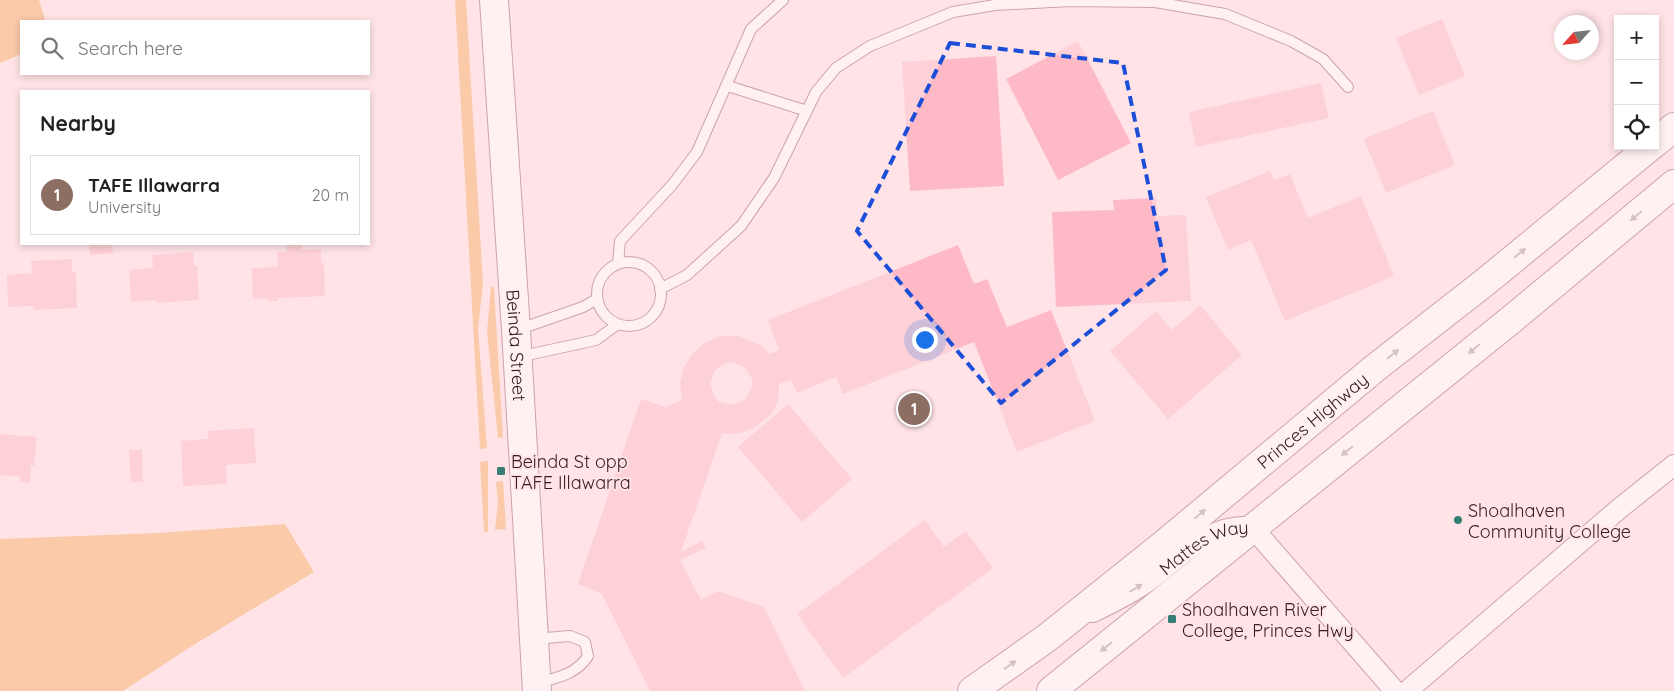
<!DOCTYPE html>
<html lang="en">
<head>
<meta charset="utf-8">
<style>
  :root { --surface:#fff; --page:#f2f2f2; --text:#222; --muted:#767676; --line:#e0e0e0; --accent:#367d76 }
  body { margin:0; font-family:Quicksand,sans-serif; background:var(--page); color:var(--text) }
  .controls { position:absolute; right:15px; top:15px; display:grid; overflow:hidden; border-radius:0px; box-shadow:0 2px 8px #0003 }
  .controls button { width:45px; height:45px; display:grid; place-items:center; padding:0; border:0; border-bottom:1px solid var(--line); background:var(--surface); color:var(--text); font:25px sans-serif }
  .compass { position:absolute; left:1554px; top:15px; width:45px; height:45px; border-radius:50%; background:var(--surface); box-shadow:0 2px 8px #0003; rotate:243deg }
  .you { position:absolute; left:924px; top:339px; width:18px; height:18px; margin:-12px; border:4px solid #fff; border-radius:50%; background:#1a73e8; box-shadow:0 0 0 8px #1a73e833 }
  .badge { display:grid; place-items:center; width:32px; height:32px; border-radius:50%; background:var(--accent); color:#fff; font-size:16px; font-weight:700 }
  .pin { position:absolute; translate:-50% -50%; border:2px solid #fff; box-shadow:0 1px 5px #0006 }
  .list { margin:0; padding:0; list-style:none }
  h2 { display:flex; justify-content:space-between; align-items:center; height:65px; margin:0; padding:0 20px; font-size:21px }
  h2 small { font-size:16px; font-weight:400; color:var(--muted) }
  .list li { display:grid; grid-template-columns:32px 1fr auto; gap:15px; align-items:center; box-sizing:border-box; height:80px; margin:0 10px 10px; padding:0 10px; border:1px solid var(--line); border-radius:0px }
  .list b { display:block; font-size:19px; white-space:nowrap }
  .list p { margin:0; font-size:16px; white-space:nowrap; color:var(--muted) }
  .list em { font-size:16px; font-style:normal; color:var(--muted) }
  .icon { flex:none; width:28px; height:28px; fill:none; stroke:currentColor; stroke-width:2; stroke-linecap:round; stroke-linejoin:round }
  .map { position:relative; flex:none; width:1674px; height:691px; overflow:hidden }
  .search { position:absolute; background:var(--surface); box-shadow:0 2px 8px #0003; left:20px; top:20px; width:350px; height:55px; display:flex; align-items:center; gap:12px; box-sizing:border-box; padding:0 18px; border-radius:0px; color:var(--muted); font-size:19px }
  .panel { position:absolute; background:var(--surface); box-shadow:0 2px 8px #0003; left:20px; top:90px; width:350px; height:155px; border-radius:0px }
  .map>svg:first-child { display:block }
  .green { fill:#f4ab5e }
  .building { fill:#fdb9c6; fill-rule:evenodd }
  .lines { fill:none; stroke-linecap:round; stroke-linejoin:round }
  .lane-casing { stroke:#8e5461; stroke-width:12 }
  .street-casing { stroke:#8e5461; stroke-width:22 }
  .secondary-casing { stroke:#8e5461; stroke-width:30 }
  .highway-casing { stroke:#8e5461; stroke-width:30 }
  .lane { stroke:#fff; stroke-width:10 }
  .street { stroke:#fff; stroke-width:20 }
  .secondary { stroke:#fff; stroke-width:28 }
  .highway { stroke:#fff; stroke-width:28 }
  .oneway { fill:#a4999b }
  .marked { fill:none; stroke:#1d4ed8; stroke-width:4; stroke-dasharray:10 6; stroke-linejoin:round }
  .poi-dot { fill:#367d76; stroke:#ffe3e7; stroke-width:2 }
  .labels { text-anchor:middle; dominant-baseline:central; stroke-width:4; stroke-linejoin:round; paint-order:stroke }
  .street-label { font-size:18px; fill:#351c21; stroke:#ffe3e7 }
  .poi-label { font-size:18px; fill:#351c21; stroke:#ffe3e7; text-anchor:start }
</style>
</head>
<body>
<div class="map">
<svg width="1674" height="691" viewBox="0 0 1674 691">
  <rect width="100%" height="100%" fill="#ffe3e7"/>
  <path class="green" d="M0,0H39L45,20L21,21V54L0,63Z
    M455,0H466L483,284L478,328L487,448L480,449Z
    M491,287H494L503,437L498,438L487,332Z
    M488,461V532H484L480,462Z
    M503,481L506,529L495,530L498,503L496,482Z
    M285,524L314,572L195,644L123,691H0V539L159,533Z"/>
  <path class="building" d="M1442,19L1465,76L1419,95L1396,38Z
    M1078,41L1131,143L1058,180L1006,79Z
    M996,56L1004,186L910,191L902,62Z
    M1321,83L1329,118L1196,147L1189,112Z
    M1433,111L1455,165L1386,193L1364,139Z
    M1270,171L1274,180L1290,174L1308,218L1361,196L1394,276L1285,321L1251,240L1228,250L1206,197Z
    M1156,198L1157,216L1186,215L1191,301L1056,307L1052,212L1114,210L1113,200Z
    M102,244H112L113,253L90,255L89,245Z
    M287,244H301L302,250L321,249V263H324L325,296L278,298V301H268V298L253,299L252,268L278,267L277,252H287Z
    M958,245L974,284L987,279L1007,327L1051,310L1095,421L1017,452L974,342L843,394L836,377L797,393L791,380L779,384V397L773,412L761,423L748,431L733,434L722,433L681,552L702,541L706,548L680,560L701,600L718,591L764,607L805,691H650L602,594L578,584L641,399L666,407L682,400L680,383L684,367L693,353L706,342L721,336H738L762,346L770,354L779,350L768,320ZM733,362L745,368L752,379V386L746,399L733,405L719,402L714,396L710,383L715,370L726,363Z
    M193,252L194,266H197L199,300L156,303V300L131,302L129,270L153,268L152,255Z
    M72,259V272H76L77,308L33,310V306L8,307L7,275L32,273L31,261Z
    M1200,305L1242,355L1168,419L1110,351L1156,311L1172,330Z
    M788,404L852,479L802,522L738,447Z
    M254,428L256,463L226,465L227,484L183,486L181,441L208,439V431Z
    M0,434L37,437L34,466L31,465L30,483L20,482V477L0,475Z
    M129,450H142L143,482H131Z
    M925,520L944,547L966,531L993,568L843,678L797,614Z"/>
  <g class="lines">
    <g class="lane-casing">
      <path id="lane" d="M728,86L807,111
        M597 294a32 32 0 1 1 64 0a32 32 0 1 1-64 0Z
        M618,264L620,241L672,185L697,152L751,29L783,0
        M660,289L687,275L741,226L774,178L816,92L836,68L870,46L953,12L995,5L1070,1L1155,2L1225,14L1291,41L1323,59L1348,87
        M517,330L583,307L597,299
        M518,357L596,340L618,324
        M534,639L570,636L585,642L588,656C577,674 557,678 537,683"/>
    </g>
    <g class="street-casing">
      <g id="street">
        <path id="s1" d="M1093,612C1109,604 1126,596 1141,586C1178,562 1203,524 1252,527L1395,691"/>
        <path d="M1407,691L1620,508L1674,465"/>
      </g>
    </g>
    <g class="secondary-casing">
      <g id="secondary">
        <path id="s2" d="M494,0L516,330L537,691"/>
      </g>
    </g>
    <g class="highway-casing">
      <g id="highway">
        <path d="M1655,143L1674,127"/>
        <path id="s3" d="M972,691L1048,637L1163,545L1375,368L1484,283L1651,146"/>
        <path d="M1051,691L1512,319L1674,184"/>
      </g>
    </g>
    <use href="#lane" class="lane"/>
    <use href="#street" class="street"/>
    <use href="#secondary" class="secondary"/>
    <use href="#highway" class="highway"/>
  </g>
  <defs><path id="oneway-solid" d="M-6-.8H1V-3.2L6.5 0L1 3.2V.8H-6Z" transform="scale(1.25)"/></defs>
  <g class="oneway">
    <use href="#oneway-solid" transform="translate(1636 216) rotate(140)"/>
    <use href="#oneway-solid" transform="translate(1520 253) rotate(-39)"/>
    <use href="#oneway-solid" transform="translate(1474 349) rotate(141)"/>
    <use href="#oneway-solid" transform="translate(1393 354) rotate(-38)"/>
    <use href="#oneway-solid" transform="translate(1347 451) rotate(141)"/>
    <use href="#oneway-solid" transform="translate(1200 514) rotate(-40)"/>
    <use href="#oneway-solid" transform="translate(1136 588) rotate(-31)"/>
    <use href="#oneway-solid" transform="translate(1106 647) rotate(141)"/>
    <use href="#oneway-solid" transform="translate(1010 665) rotate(-35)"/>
  </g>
  <path d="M0 0H1674V691H0ZM950,43L1123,63L1166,270L1001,403L857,231Z" fill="#ffe3e7" fill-opacity=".55" fill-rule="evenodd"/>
  <path class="marked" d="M950,43L1123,63L1166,270L1001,403L857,231Z"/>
  <g class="poi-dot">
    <rect x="496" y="466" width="10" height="10" rx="2.5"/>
    <circle cx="1458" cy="520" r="5"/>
    <rect x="1167" y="614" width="10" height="10" rx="2.5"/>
  </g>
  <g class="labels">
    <g class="street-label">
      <text stroke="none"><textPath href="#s2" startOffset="346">Beinda Street</textPath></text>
      <text stroke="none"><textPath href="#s3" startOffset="435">Princes Highway</textPath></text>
      <text stroke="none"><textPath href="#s1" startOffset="130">Mattes Way</textPath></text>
    </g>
    <g class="poi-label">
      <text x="511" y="461">Beinda St opp<tspan x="511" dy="21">TAFE Illawarra</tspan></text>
      <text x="1468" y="510">Shoalhaven<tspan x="1468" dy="21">Community College</tspan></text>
      <text x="1182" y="609">Shoalhaven River<tspan x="1182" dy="21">College, Princes Hwy</tspan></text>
    </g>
  </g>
</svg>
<div class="controls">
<button>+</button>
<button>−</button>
<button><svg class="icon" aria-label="locate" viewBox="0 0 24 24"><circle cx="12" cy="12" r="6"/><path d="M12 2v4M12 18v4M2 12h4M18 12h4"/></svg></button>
</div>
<svg class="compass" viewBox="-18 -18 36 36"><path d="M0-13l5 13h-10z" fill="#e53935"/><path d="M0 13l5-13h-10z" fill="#767676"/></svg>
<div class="you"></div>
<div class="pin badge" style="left:914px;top:409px;background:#8d6e63">1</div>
<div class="search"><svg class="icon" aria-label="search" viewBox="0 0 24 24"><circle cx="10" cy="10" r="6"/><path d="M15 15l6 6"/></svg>Search here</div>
<section class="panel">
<h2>Nearby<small></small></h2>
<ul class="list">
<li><span class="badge" style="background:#8d6e63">1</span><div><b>TAFE Illawarra</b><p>University</p></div><em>20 m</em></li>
</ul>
</section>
</div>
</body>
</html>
